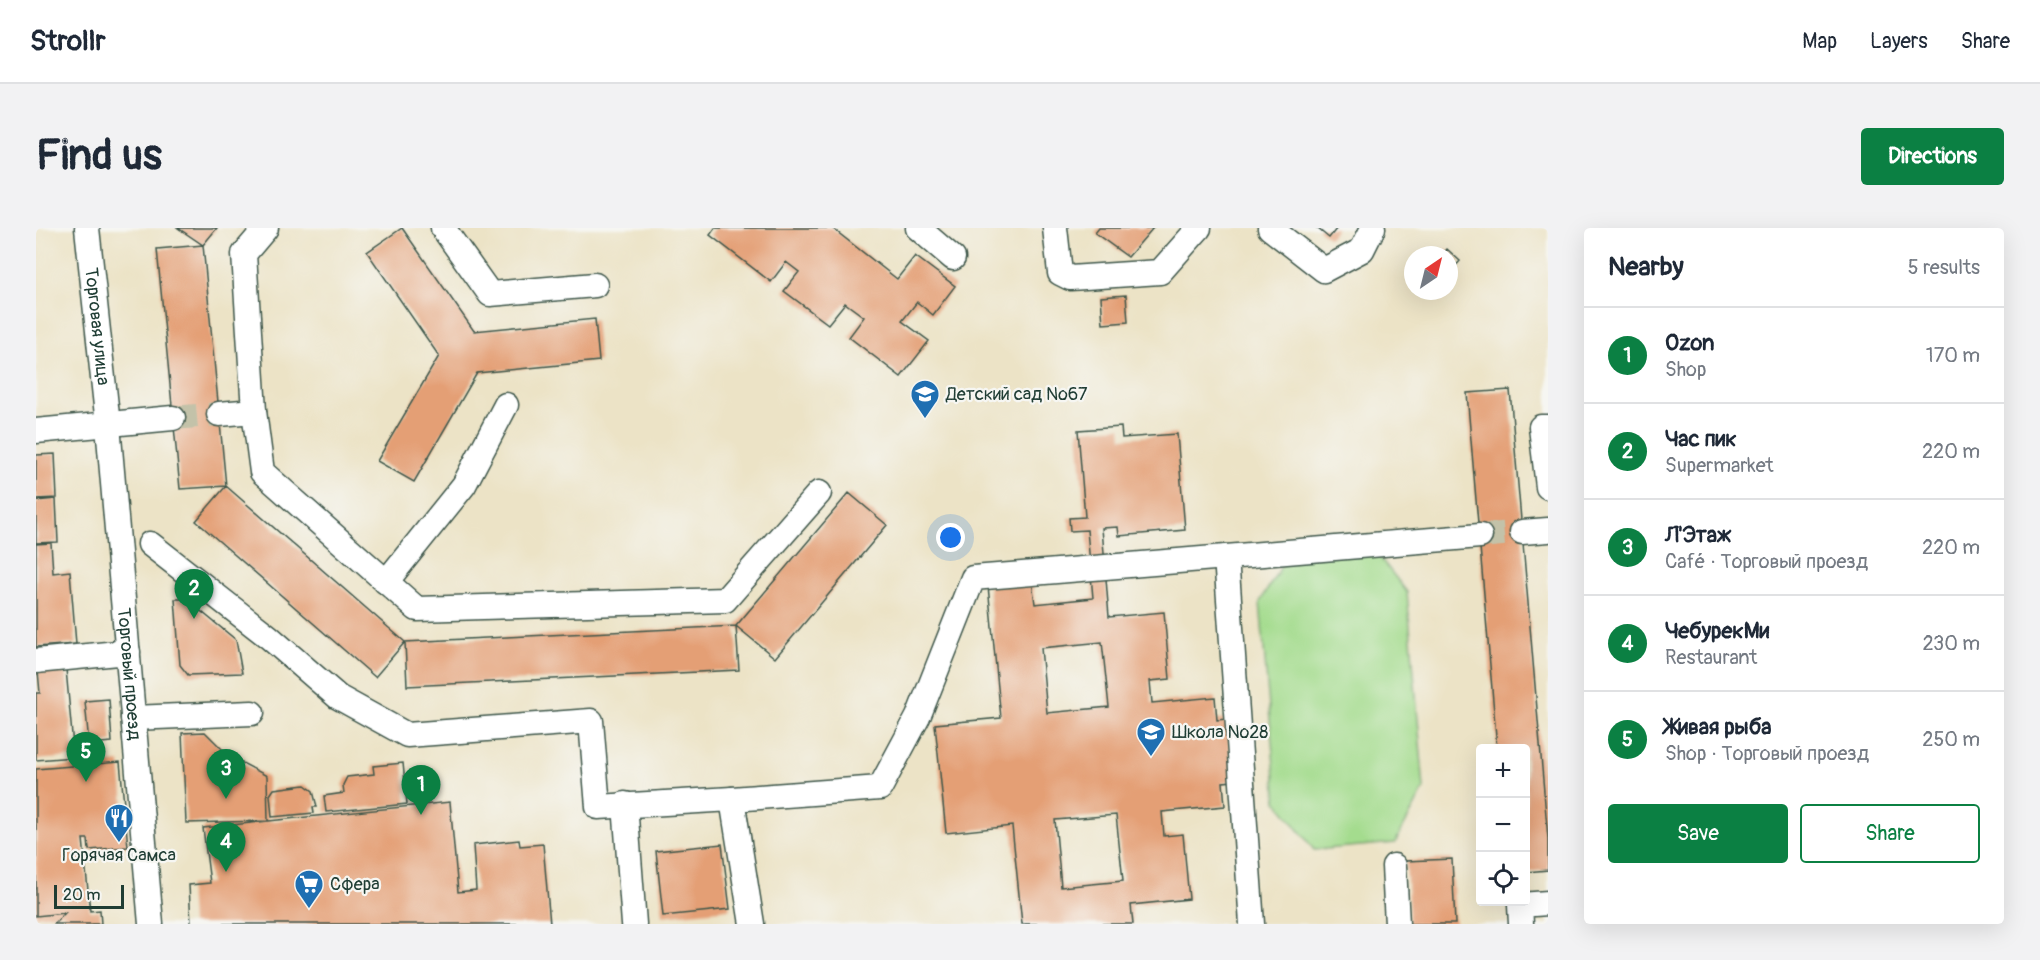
<!DOCTYPE html>
<html lang="en">
<head>
<meta charset="utf-8">
<style>
  :root { --surface:#fff; --page:#f2f2f3; --text:#1f2937; --muted:#747a83; --line:#e0e1e3; --accent:#0b8043 }
  body { margin:0; font-family:Pangolin,sans-serif; background:var(--page); color:var(--text) }
  .controls { position:absolute; right:18px; bottom:18px; display:grid; overflow:hidden; border-radius:6px; box-shadow:0 6px 24px #0002 }
  .controls button { width:54px; height:54px; display:grid; place-items:center; padding:0; border:0; border-bottom:2px solid var(--line); background:var(--surface); color:var(--text); font:30px sans-serif }
  .compass { position:absolute; left:1368px; top:18px; width:54px; height:54px; border-radius:50%; background:var(--surface); box-shadow:0 6px 24px #0002; rotate:35deg }
  .scale { position:absolute; left:18px; bottom:15px; width:70px; box-sizing:border-box; padding-left:6px; border:3px solid #1f3d34; border-top:0; font-size:16px; line-height:21px; white-space:nowrap; color:#1f3d34; -webkit-text-stroke:4px #f6f6f2; paint-order:stroke }
  .you { position:absolute; left:915px; top:310px; width:21px; height:21px; margin:-15px; border:4px solid #fff; border-radius:50%; background:#1a73e8; box-shadow:0 0 0 9px #1a73e833 }
  .badge { display:grid; place-items:center; width:39px; height:39px; border-radius:50%; background:var(--accent); color:#fff; font-size:20px; font-weight:700 }
  .pin { position:absolute; translate:-50% -50px; filter:drop-shadow(0 2px 3px #0008) }
  .pin::after { content:''; position:absolute; top:32px; width:21px; height:18px; background:inherit; clip-path:polygon(0 0,100% 0,50% 100%) }
  .list { margin:0; padding:0; list-style:none }
  h2 { display:flex; justify-content:space-between; align-items:center; height:78px; margin:0; padding:0 24px; font-size:26px }
  h2 small { font-size:20px; font-weight:400; color:var(--muted) }
  .list li { display:grid; grid-template-columns:39px 1fr auto; gap:18px; align-items:center; box-sizing:border-box; height:96px; padding:0 24px; border-top:2px solid var(--line) }
  .list b { display:block; font-size:22px; white-space:nowrap }
  .list p { margin:0; font-size:20px; white-space:nowrap; color:var(--muted) }
  .list em { font-size:20px; font-style:normal; color:var(--muted) }
  .actions { display:flex; gap:12px; padding:18px 24px }
  .actions a { flex:1; padding:14px 0; border:2px solid var(--accent); border-radius:6px; text-align:center; font-size:21px; color:var(--accent) }
  .actions .main { background:var(--accent); color:#fff }
  .icon { flex:none; width:33px; height:33px; fill:none; stroke:currentColor; stroke-width:2; stroke-linecap:round; stroke-linejoin:round }
  .map { position:relative; flex:none; width:1512px; height:696px; overflow:hidden; border-radius:6px }
  header { display:flex; align-items:center; gap:36px; box-sizing:border-box; height:84px; padding:0 30px; background:var(--surface); border-bottom:2px solid var(--line) }
  header strong { font-size:28px }
  nav { display:flex; gap:33px; margin-inline-start:auto; font-size:21px }
  .intro { display:flex; align-items:center; justify-content:space-between; box-sizing:border-box; height:144px; padding:0 36px }
  h1 { margin:0; font-size:42px }
  .button { padding:15px 27px; border-radius:6px; background:var(--accent); color:#fff; font-size:21px; font-weight:700 }
  main { display:flex; gap:36px; padding:0 36px }
  aside { flex:1; background:var(--surface); border-radius:6px; box-shadow:0 6px 24px #0002 }
  .map>svg:first-child { display:block }
  .green { fill:#a4dc8e; stroke:#628c61; stroke-width:1.5 }
  .building { fill:#e49f75; fill-rule:evenodd }
  .lines { fill:none; stroke-linecap:round; stroke-linejoin:round }
  .minor-tunnel { stroke:#c3c2a9; stroke-width:24; stroke-dasharray:24 12; stroke-linecap:butt }
  .minor-casing { stroke:#3e564a; stroke-width:27 }
  .minor { stroke:#fff; stroke-width:24 }
  .labels { text-anchor:middle; dominant-baseline:central; stroke-width:4.5; stroke-linejoin:round; paint-order:stroke }
  .street-label { font-size:18px; fill:#1f3d34; stroke:#f6f6f2 }
  .poi-label { font-size:18px; fill:#1f3d34; stroke:#f6f6f2; text-anchor:start }
</style>
</head>
<body>
<header>
<strong>Strollr</strong>
<nav><a>Map</a><a>Layers</a><a>Share</a></nav>
</header>
<div class="intro"><h1>Find us</h1><a class="button">Directions</a></div>
<main>
<div class="map">
<svg width="1512" height="696" viewBox="0 0 1512 696">
  <rect width="100%" height="100%" fill="#f6f6f2"/>
  <filter id="ink" filterUnits="userSpaceOnUse"><feTurbulence type="fractalNoise" baseFrequency=".0167" numOctaves="2"/><feDisplacementMap in="SourceGraphic" scale="12" xChannelSelector="R" yChannelSelector="G"/><feConvolveMatrix kernelMatrix="1 2 1 2 8 2 1 2 1" color-interpolation-filters="sRGB"/></filter>
  <filter id="wash" filterUnits="userSpaceOnUse"><feTurbulence type="fractalNoise" baseFrequency=".008" numOctaves="4" result="noise"/><feDisplacementMap in="SourceGraphic" scale="24" xChannelSelector="R" yChannelSelector="G"/><feGaussianBlur stdDeviation="1.35" result="paint"/><feColorMatrix in="noise" values="0 0 0 0 0 0 0 0 0 0 0 0 0 0 0 0 0 1.4 0 .05"/><feComposite in="paint" operator="in"/></filter>
  <g filter="url(#wash)">
    <rect width="100%" height="100%" fill="#ece3c6"/>
    <path class="green" d="M1334,317L1371,364L1388,561L1359,615L1278,622L1241,573L1224,374L1254,323Z"/>
    <g id="blocks">
      <path class="building" d="M142,0H181L167,17Z
        M366,0L438,103L559,91L563,133L441,145L378,254L341,233L403,128L331,24Z
        M679,0H796L861,51L879,28L919,58L897,87L881,74L866,93L893,113L865,149L813,109L828,89L809,75L792,96L748,63L763,44L750,34L735,54L674,7Z
        M1063,0H1117L1092,29L1059,5Z
        M1281,0H1301L1293,10Z
        M167,17L190,258L144,261L121,21Z
        M1411,21L1424,33L1417,41L1413,37V27H1406Z
        M1090,67L1092,94L1067,96L1065,69Z
        M1474,162L1512,611V642L1490,644V520H1461L1431,165Z
        M1085,199L1086,210L1141,206L1149,302L1083,308L1082,299L1066,300L1073,389L1128,384L1134,451L1114,453L1116,475L1179,469L1181,492L1191,491L1197,553L1187,554L1189,578L1126,584L1128,608L1147,606L1153,671L1095,677L1097,696H986L976,598L910,605L899,496L965,490L952,358L996,353L999,376L1057,370L1051,302L1034,303L1033,290L1049,289L1042,202ZM1066,414L1073,479L1011,485L1005,420ZM1080,587L1087,653L1025,659L1019,592Z
        M19,226L21,270L0,271V227Z
        M190,258L369,414L339,449L160,293Z
        M813,265L851,297L739,430L700,398Z
        M20,271L22,314L0,315V273Z
        M15,315L17,345L34,343L40,416L0,419V316Z
        M139,371H150L200,412L206,445L152,447L144,437Z
        M700,398L703,442L371,458L369,414Z
        M30,441L38,529L0,532V465H4L2,443Z
        M73,471L76,514L53,516L49,473Z
        M169,504L193,528L231,548L232,593L150,595L146,505Z
        M84,534L92,619L53,622L52,611H47L54,683L64,682L65,696H18L29,685L0,688V541Z
        M367,535L371,576L290,584L288,568L308,565L307,557L311,549L338,546L337,538Z
        M269,557L277,563L281,579H277L278,585L236,589L234,567L238,561Z
        M414,574L422,664L440,662L437,617L483,612L484,618L507,616L514,696H155L153,657L174,655L167,600Z
        M686,616L694,681L627,688L620,623Z
        M1416,631L1419,696H1373L1370,633Z"/>
    </g>
  </g>
  <g filter="url(#ink)">
    <use href="#blocks" fill-opacity="0" stroke="#3e564a" stroke-width="1.5"/>
    <g class="lines">
      <path class="minor-tunnel" d="M137,190L183,186
        M1444,308L1486,304"/>
      <g class="minor-casing">
        <g id="minor">
          <path id="s1" d="M51,0L72,197L115,696"/>
          <path d="M230,0L208,26L218,183L226,244L381,381L689,372L783,265"/>
          <path d="M407,0L454,66L559,57"/>
          <path d="M882,0L917,30"/>
          <path d="M1019,0L1024,45L1034,50L1124,44L1163,0"/>
          <path d="M1234,0L1288,42L1326,22L1337,0"/>
          <path d="M183,186L218,183"/>
          <path d="M1512,199H1505L1512,259"/>
          <path d="M0,203L137,190"/>
          <path d="M1486,304L1512,302"/>
          <path d="M114,316L233,409L302,469L371,507L555,493L562,579L696,571L716,696"/>
          <path d="M1190,329L1216,696"/>
          <path d="M350,354L428,257L470,177"/>
          <path d="M0,433L92,424"/>
          <path d="M97,490L216,485"/>
          <path d="M696,571L844,560L882,489L937,350L1444,308"/>
          <path d="M589,576L598,696"/>
          <path d="M1358,638L1361,696"/>
          <path d="M1485,696L1484,677L1512,675"/>
        </g>
      </g>
      <use href="#minor" class="minor"/>
    </g>
  </g>
  <defs>
    <g id="school-pin" transform="scale(1.5)"><path d="M0 17L-7.5 6A9.5 9.5 0 1 1 7.5 6Z" fill="#1f6fb2" stroke="#f6f6f2"/><path d="M0-5L7-2L0 1L-7-2ZM-4 1L0 2.5L4 1V4Q0 6-4 4Z" fill="#fff"/></g>
    <g id="restaurant-pin" transform="scale(1.5)"><path d="M0 17L-7.5 6A9.5 9.5 0 1 1 7.5 6Z" fill="#1f6fb2" stroke="#f6f6f2"/><path d="M-5-6h1v4h1v-4h1v4h1v-4h1v5L-1.5 .5V6h-2V.5L-5-1ZM5-6V6H3V1.5H1.5Q1.5-4 5-6Z" fill="#fff"/></g>
    <g id="supermarket-pin" transform="scale(1.5)"><path d="M0 17L-7.5 6A9.5 9.5 0 1 1 7.5 6Z" fill="#1f6fb2" stroke="#f6f6f2"/><path d="M-6-5.5h2.5l.6 2H6L4.5 2H-2.5L-4.4-4H-6ZM-1.5 3.2a1.3 1.3 0 1 0 .1 0ZM3 3.2a1.3 1.3 0 1 0 .1 0Z" fill="#fff"/></g>
  </defs>
  <g fill-rule="evenodd">
    <use href="#school-pin" x="889" y="166"/>
    <use href="#school-pin" x="1115" y="504"/>
    <use href="#restaurant-pin" x="83" y="590"/>
    <use href="#supermarket-pin" x="273" y="656"/>
  </g>
  <g class="labels">
    <g class="street-label">
      <text stroke="none"><textPath href="#s1" startOffset="99">Торговая улица</textPath></text>
      <text stroke="none"><textPath href="#s1" startOffset="448">Торговый проезд</textPath></text>
    </g>
    <g class="poi-label">
      <text x="910" y="166">Детский сад №67</text>
      <text x="1136" y="504">Школа №28</text>
      <text x="83" y="627" text-anchor="middle">Горячая Самса</text>
      <text x="294" y="656">Сфера</text>
    </g>
  </g>
</svg>
<div class="controls">
<button>+</button>
<button>−</button>
<button><svg class="icon" aria-label="locate" viewBox="0 0 24 24"><circle cx="12" cy="12" r="6"/><path d="M12 2v4M12 18v4M2 12h4M18 12h4"/></svg></button>
</div>
<svg class="compass" viewBox="-18 -18 36 36"><path d="M0-13l5 13h-10z" fill="#e53935"/><path d="M0 13l5-13h-10z" fill="#747a83"/></svg>
<div class="scale">20 m</div>
<div class="you"></div>
<div class="pin badge" style="left:385px;top:587px">1</div>
<div class="pin badge" style="left:158px;top:391px">2</div>
<div class="pin badge" style="left:190px;top:571px">3</div>
<div class="pin badge" style="left:190px;top:644px">4</div>
<div class="pin badge" style="left:50px;top:554px">5</div>
</div>
<aside>
<h2>Nearby<small>5 results</small></h2>
<ul class="list">
<li><span class="badge">1</span><div><b>Ozon</b><p>Shop</p></div><em>170 m</em></li>
<li><span class="badge">2</span><div><b>Час пик</b><p>Supermarket</p></div><em>220 m</em></li>
<li><span class="badge">3</span><div><b>Л'Этаж</b><p>Café · Торговый проезд</p></div><em>220 m</em></li>
<li><span class="badge">4</span><div><b>ЧебурекМи</b><p>Restaurant</p></div><em>230 m</em></li>
<li><span class="badge">5</span><div><b>Живая рыба</b><p>Shop · Торговый проезд</p></div><em>250 m</em></li>
</ul>
<div class="actions"><a class="main">Save</a><a>Share</a></div>
</aside>
</main>
</body>
</html>
